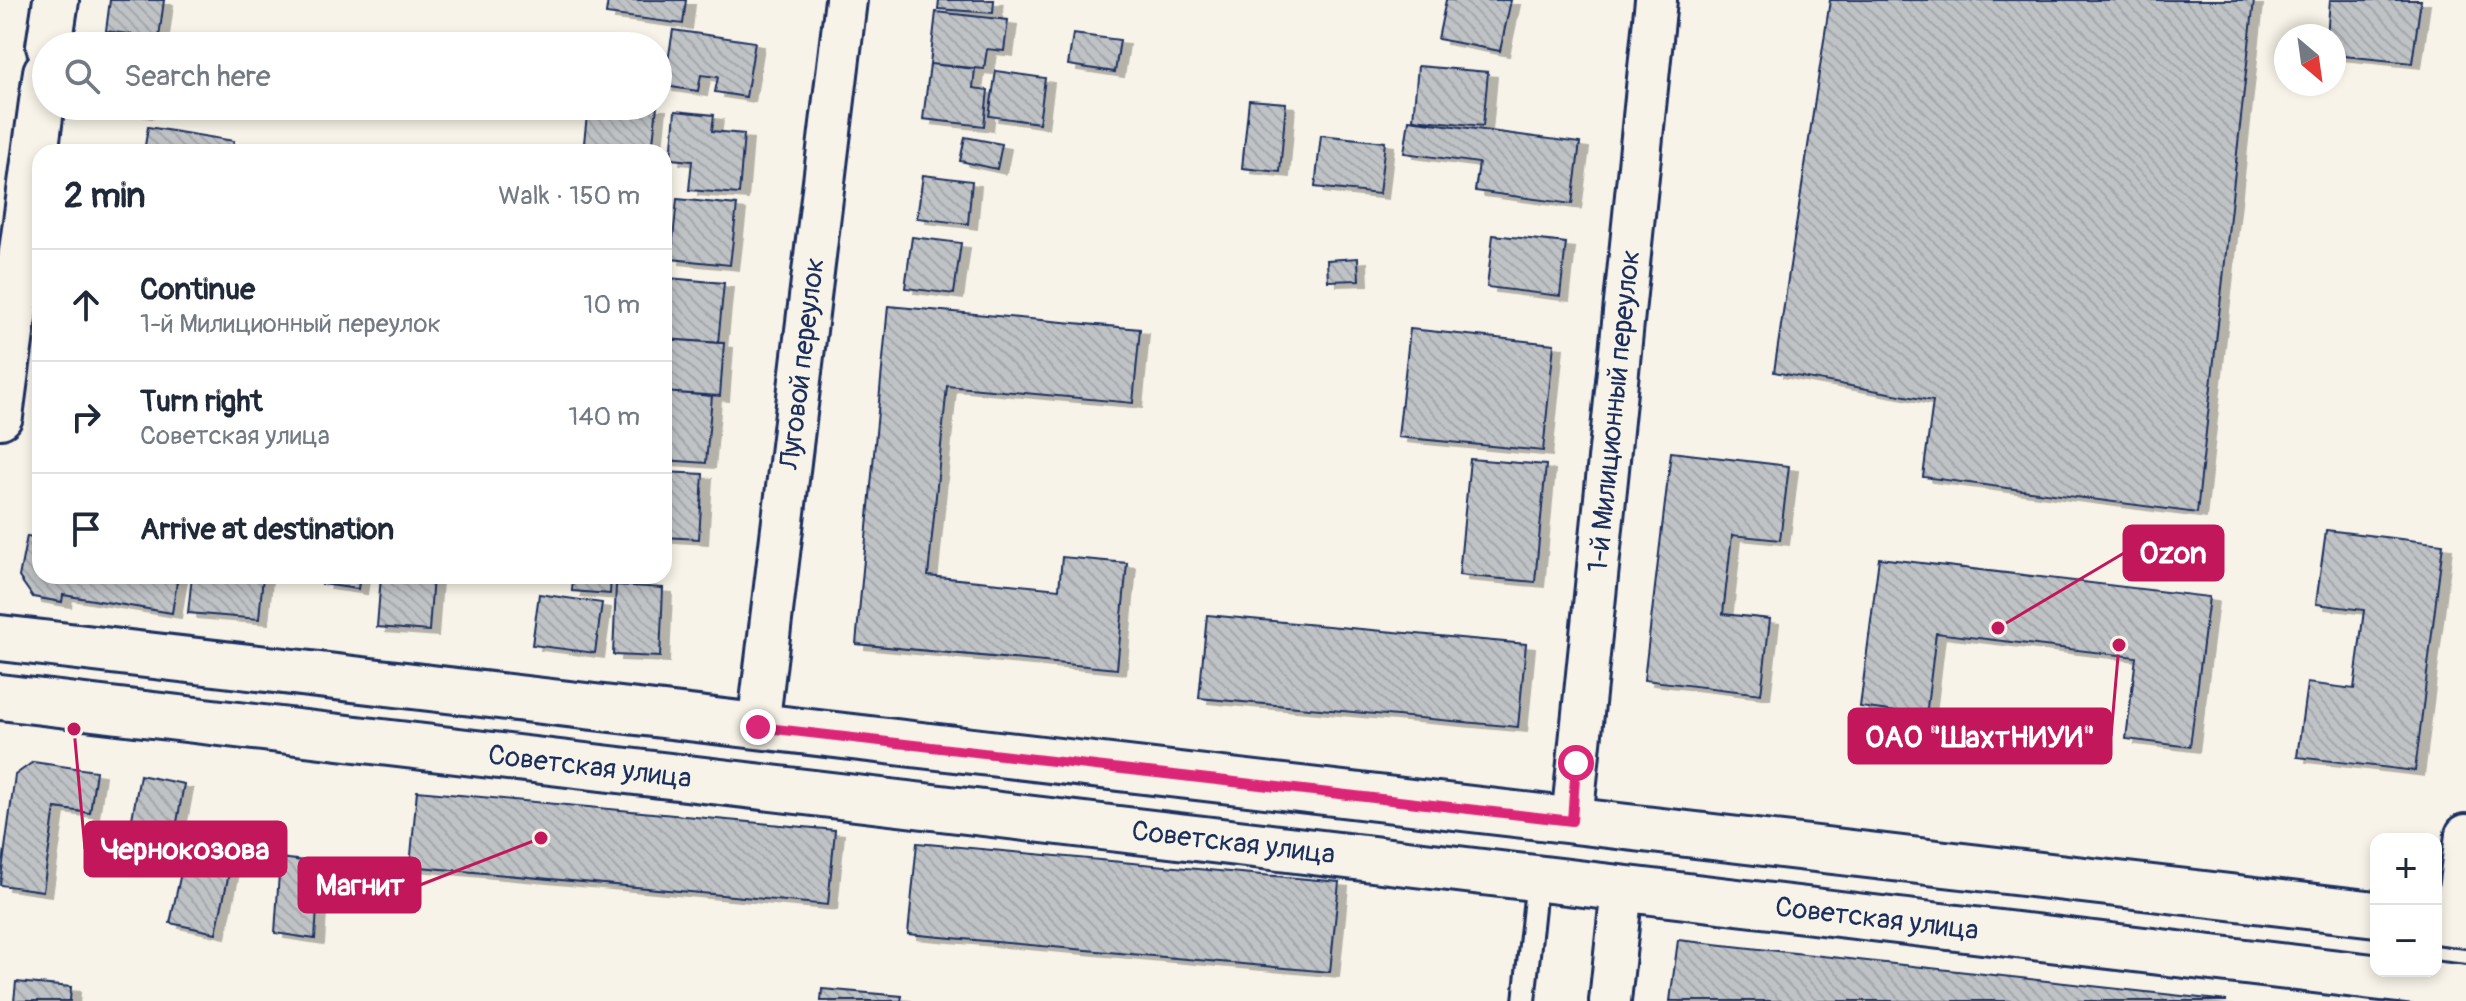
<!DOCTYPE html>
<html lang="en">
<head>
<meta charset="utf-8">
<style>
  :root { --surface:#fff; --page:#f6f6f7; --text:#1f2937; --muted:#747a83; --line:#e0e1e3 }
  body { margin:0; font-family:Pangolin,sans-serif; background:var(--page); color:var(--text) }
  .controls { position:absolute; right:24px; bottom:24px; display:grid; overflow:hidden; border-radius:16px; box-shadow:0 4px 12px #0003 }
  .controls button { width:72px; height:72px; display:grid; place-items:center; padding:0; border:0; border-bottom:2px solid var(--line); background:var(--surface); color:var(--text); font:40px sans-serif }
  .compass { position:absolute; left:2274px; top:24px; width:72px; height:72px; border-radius:50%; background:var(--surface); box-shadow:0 4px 12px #0003; rotate:151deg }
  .stop { position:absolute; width:24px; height:24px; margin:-18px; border:6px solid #db2777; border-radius:50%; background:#fff }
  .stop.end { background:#db2777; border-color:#fff; box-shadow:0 2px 8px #0008 }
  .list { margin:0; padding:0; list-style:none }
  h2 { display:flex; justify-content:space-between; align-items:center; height:104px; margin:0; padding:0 32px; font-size:34px }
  h2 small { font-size:26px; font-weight:400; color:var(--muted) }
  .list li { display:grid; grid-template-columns:52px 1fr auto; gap:24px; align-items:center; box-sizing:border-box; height:112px; padding:0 32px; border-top:2px solid var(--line) }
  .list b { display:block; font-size:30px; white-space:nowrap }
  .list p { margin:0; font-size:26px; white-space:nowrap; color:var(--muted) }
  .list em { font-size:26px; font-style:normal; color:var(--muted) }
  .icon { flex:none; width:44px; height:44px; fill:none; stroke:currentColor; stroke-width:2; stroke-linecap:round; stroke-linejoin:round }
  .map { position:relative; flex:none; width:2466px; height:1001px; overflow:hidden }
  .search { position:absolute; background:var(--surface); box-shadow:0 4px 12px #0003; left:32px; top:32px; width:640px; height:88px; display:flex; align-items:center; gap:20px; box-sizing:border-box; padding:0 28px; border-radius:44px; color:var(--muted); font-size:30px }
  .panel { position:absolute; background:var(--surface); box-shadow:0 4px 12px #0003; left:32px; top:144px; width:640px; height:440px; border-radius:24px }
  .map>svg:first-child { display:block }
  .building { fill:url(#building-back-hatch); stroke:#1b2f5e; stroke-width:2; filter:url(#shadow) }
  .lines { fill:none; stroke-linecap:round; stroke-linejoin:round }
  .lane-casing { stroke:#1b2f5e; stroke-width:26 }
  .street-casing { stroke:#1b2f5e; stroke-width:46 }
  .secondary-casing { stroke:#1b2f5e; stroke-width:50 }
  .primary-casing { stroke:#1b2f5e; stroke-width:50 }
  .lane { stroke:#f7f3e8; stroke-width:20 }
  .street { stroke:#f7f3e8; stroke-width:40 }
  .secondary { stroke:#f7f3e8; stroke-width:44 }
  .primary { stroke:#f7f3e8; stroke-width:44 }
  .route { stroke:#db2777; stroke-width:10 }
  .labels { text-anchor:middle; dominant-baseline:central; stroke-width:8; stroke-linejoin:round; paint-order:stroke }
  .street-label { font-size:28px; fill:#1b2f5e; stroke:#f7f3e8 }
  .leader { fill:none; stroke:#c2185b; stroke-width:3 }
  .callout-dot { fill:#c2185b; stroke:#f7f3e8; stroke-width:3 }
  .callout { fill:#c2185b; stroke:#c2185b; stroke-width:3 }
  .callout-label { font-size:30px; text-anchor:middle; font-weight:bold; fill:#fff }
</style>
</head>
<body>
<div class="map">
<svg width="2466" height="1001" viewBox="0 0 2466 1001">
  <defs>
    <pattern id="building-back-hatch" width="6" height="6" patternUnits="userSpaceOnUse" patternTransform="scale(2)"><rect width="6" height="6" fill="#c0c3c5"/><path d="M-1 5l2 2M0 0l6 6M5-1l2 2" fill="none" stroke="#a4a8ac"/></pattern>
    <filter id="shadow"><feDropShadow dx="9" dy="5" stdDeviation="0" flood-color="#0004"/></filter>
  </defs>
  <rect width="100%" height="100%" fill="#f7f3e8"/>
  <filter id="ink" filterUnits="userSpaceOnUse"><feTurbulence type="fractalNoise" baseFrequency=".0125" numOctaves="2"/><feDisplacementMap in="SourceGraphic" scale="16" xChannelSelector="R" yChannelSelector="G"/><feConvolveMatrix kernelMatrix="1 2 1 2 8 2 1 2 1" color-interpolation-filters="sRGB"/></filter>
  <g filter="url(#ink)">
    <path class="building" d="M110,0H164L159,38L106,31Z
      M608,0H686L683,24L606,14Z
      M939,0H994L993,13L938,9Z
      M1446,0H1511L1500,51L1438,39Z
      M1830,0H2254L2197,513L1923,477L1933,401L1774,372Z
      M2330,0H2421L2412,63L2334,55V36H2327Z
      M936,12L1008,20L1004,51L987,49L984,69L930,64Z
      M673,30L755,42L746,97L715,92L718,77L701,75L698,91L664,86Z
      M1073,34L1120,40L1115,72L1068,65Z
      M930,64L975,69L973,88L988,90L984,126L923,119Z
      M1418,66L1488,72L1483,126L1413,119Z
      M996,71L1045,78L1039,123L989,116Z
      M1249,100L1286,103L1280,172L1242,168Z
      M101,106H145L144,113Z
      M588,106H657L652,152H583Z
      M675,111L714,115L712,131L744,134L739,194L689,190L692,161L671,159Z
      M1409,120L1580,143L1572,204L1475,191L1479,163L1404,153Z
      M148,127L234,141L232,152H144Z
      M1321,135L1385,142L1379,194L1315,187Z
      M965,137L1002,144L997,169L960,161Z
      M923,175L972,181L968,224L917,218Z
      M677,199L737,205L730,265L671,259Z
      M1493,235L1566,243L1560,296L1487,287Z
      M912,237L961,243L954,294L905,288Z
      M1358,258L1359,280L1328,281L1327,260Z
      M668,278L724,283L718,343L664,339Z
      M888,306L1140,329L1133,403L947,386L928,576L1059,589L1062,557L1127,563L1117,669L856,644Z
      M1410,329L1554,344L1543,451L1398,437Z
      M664,339L724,343L720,396L664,392Z
      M664,392L712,396L706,463L664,460Z
      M1671,452L1789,466L1780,540L1732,535L1723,614L1770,619L1761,694L1644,680Z
      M1470,459L1546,465L1535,582L1459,575Z
      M664,472L703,474L699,539L664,537Z
      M2326,530L2443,544L2415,771L2297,757L2307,683L2354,689L2364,610L2316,604Z
      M27,536L40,538V576H178L172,613L63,595L62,602L33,597L19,577Z
      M1879,558L2209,597L2190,747L2126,739L2136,657L1936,633L1926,716L1860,707Z
      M192,576H263L259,619L188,613Z
      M324,576H360L358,589L322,584Z
      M381,576H433L429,631L377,627Z
      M573,576H611L610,594L572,591Z
      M616,585L663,588L660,657L613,655Z
      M539,594L602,603L595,653L532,645Z
      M1207,615L1526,644L1518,727L1199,698Z
      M33,762L96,771L90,813L55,808L43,891L0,885L15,775Z
      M140,775L184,784L171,855L127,846Z
      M417,791L835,830L828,905L410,866Z
      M917,843L1339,882L1330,972L908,934Z
      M280,858L320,863L315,939L275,933Z
      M184,859L230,869L216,933L170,923Z
      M1678,940L2227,1001H1670Z
      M16,982L71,987L70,1001H14Z
      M822,989L902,996L901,1001H821Z"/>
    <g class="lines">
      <g class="lane-casing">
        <path id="lane" d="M1524,1001L1537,879"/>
      </g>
      <g class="street-casing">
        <g id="street">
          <path id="s1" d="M758,727L846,0"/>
          <path id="s2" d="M1572,821L1656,0"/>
          <path d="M2455,923L2466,835"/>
          <path d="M1610,1001L1622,888"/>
        </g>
      </g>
      <g class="secondary-casing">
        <path id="secondary" d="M49,46L56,0
          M0,416L46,72"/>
      </g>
      <g class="primary-casing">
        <g id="primary">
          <path d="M0,638L2376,914"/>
          <path id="s3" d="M0,697L2466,988"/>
          <path d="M2436,921L2466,925"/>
        </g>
      </g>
      <use href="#lane" class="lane"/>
      <use href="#street" class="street"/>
      <use href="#secondary" class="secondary"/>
      <use href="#primary" class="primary"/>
    </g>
  </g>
  <g class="lines" filter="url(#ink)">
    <path class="route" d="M758,727L1572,821L1576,763"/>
  </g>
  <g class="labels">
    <g class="street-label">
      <text stroke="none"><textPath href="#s1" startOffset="366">Луговой переулок</textPath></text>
      <text stroke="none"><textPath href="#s2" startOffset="412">1-й Милиционный переулок</textPath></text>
      <text stroke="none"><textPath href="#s3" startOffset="594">Советская улица</textPath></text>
      <text stroke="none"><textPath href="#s3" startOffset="1242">Советская улица</textPath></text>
      <text stroke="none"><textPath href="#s3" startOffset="1890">Советская улица</textPath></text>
    </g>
  </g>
  <path class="leader" d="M1998 628L2124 553M2119 645L2111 736M74 729L85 849M541 838L420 885"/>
  <g class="callout-dot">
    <circle cx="1998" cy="628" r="8"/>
    <circle cx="2119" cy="645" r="8"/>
    <circle cx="74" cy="729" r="8"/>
    <circle cx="541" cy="838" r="8"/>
  </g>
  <g class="callout">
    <rect x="2124" y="526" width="99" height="54" rx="8"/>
    <rect x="1849" y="709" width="262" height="54" rx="8"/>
    <rect x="85" y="822" width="201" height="54" rx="8"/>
    <rect x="299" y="858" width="121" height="54" rx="8"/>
  </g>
  <g class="callout-label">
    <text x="2173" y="563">Ozon</text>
    <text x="1980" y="747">ОАО "ШахтНИУИ"</text>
    <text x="185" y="859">Чернокозова</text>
    <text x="360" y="895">Магнит</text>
  </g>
</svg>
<div class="controls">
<button>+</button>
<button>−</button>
</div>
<svg class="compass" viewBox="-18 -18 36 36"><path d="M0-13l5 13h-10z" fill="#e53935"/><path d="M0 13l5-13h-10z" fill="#747a83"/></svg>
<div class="stop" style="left:1576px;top:763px"></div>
<div class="stop end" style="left:758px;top:727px"></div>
<div class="search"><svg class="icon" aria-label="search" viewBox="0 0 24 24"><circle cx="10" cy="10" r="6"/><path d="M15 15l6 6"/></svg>Search here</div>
<section class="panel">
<h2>2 min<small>Walk · 150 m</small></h2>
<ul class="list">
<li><svg class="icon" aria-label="ahead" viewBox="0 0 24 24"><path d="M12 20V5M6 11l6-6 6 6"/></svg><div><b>Continue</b><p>1-й Милиционный переулок</p></div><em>10 m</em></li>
<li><svg class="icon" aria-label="right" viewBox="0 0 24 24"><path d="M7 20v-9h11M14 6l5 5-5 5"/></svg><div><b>Turn right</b><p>Советская улица</p></div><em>140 m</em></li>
<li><svg class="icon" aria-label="arrive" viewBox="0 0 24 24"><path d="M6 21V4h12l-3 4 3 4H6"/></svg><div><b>Arrive at destination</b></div></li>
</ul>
</section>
</div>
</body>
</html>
